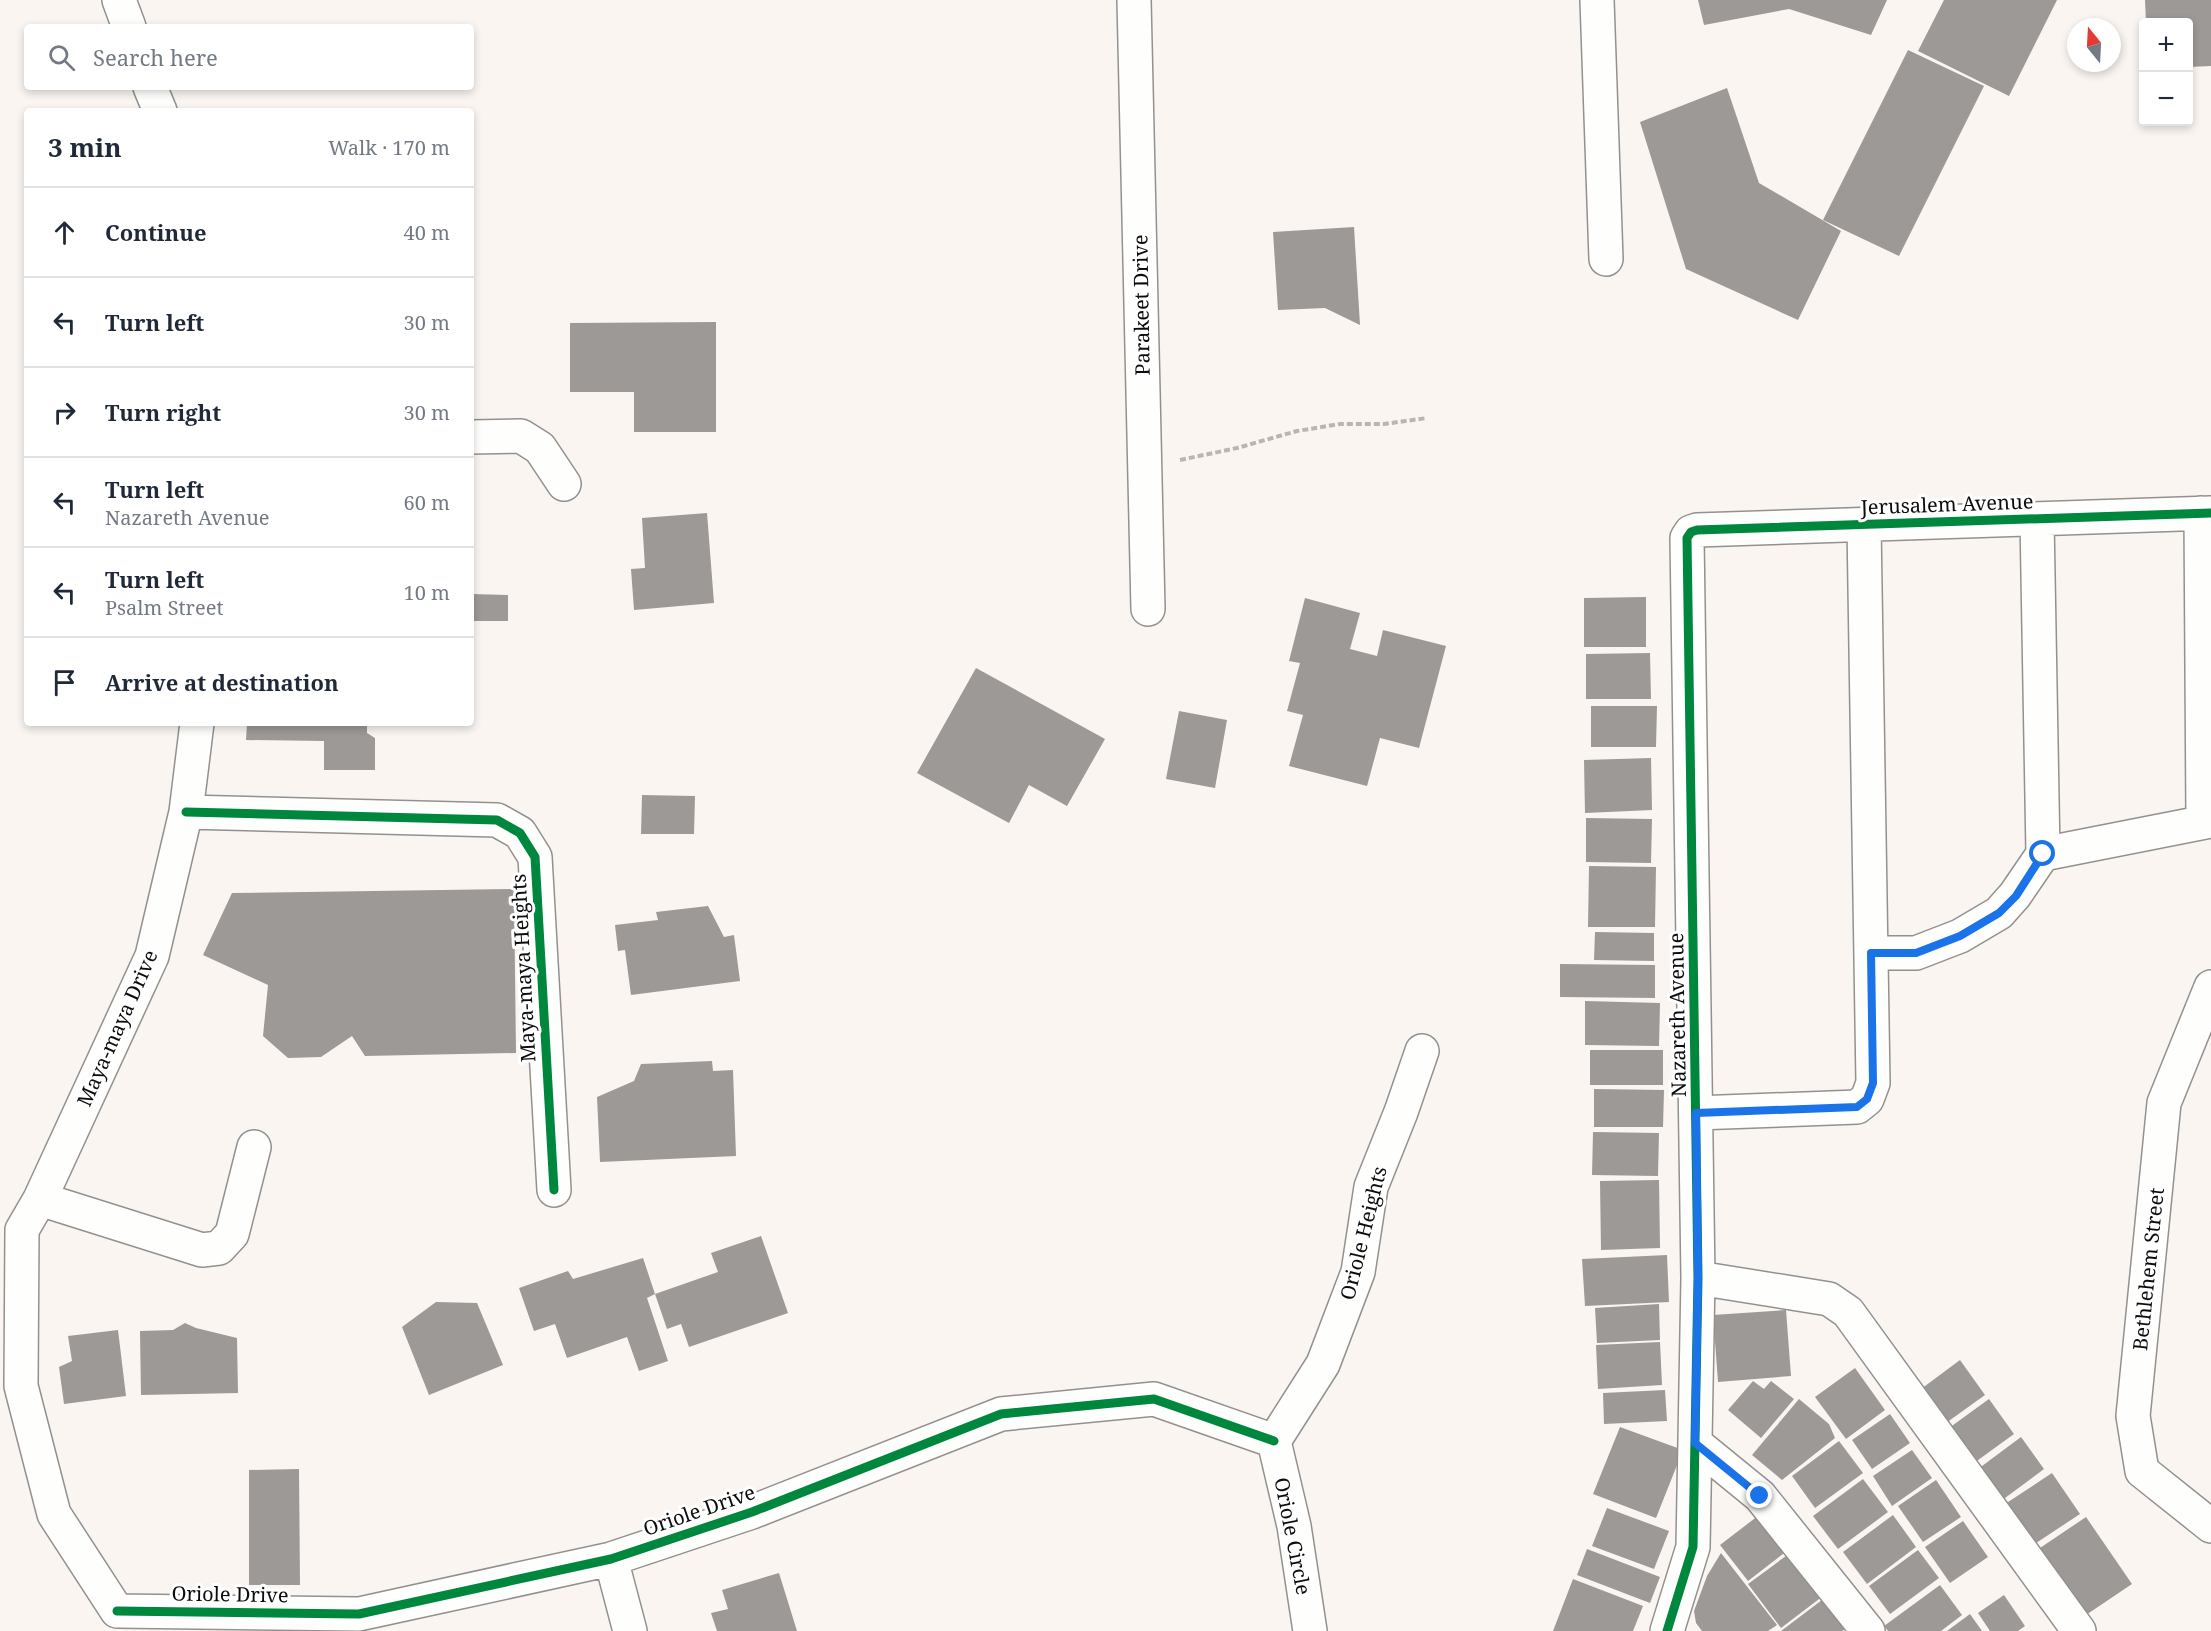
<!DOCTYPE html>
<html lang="en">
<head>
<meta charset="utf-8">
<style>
  :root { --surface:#fff; --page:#f6f6f7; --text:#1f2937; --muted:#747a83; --line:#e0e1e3 }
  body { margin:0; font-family:"Noto Serif",serif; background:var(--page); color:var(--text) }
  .controls { position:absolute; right:18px; top:18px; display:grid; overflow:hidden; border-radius:6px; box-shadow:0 3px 9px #0003 }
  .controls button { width:54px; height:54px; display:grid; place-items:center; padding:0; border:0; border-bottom:2px solid var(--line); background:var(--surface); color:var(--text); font:30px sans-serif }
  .compass { position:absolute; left:2067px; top:18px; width:54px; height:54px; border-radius:50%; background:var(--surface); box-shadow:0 3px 9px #0003; rotate:342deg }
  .stop { position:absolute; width:18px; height:18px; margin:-14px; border:4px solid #1a73e8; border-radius:50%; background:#fff }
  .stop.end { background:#1a73e8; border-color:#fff; box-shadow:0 2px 6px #0008 }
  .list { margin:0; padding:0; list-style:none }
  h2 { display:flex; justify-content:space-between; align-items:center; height:78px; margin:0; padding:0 24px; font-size:26px }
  h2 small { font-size:20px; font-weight:400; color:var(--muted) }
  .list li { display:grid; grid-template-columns:39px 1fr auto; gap:18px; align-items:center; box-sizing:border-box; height:90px; padding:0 24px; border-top:2px solid var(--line) }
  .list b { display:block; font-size:22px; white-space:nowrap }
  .list p { margin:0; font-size:20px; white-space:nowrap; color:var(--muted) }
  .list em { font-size:20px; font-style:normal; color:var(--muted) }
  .icon { flex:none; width:33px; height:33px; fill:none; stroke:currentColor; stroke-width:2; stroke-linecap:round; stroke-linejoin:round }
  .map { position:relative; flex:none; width:2211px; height:1631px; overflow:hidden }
  .search { position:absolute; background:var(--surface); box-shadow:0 3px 9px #0003; left:24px; top:24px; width:450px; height:66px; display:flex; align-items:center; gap:15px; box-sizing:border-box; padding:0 21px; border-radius:6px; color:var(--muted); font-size:22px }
  .panel { position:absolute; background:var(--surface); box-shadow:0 3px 9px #0003; left:24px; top:108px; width:450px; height:618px; border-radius:6px }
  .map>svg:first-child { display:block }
  .building { fill:#9d9996 }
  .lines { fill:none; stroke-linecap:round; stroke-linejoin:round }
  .minor-casing { stroke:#93918f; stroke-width:36 }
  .path { stroke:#b7b6b5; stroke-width:4; stroke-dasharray:6 3; stroke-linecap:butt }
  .minor { stroke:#fefefd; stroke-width:33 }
  .cycleway-casing { stroke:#fff; stroke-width:13 }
  .cycleway { stroke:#00873e; stroke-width:9 }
  .route { stroke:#1a73e8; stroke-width:8 }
  .labels { text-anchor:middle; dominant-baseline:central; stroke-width:6; stroke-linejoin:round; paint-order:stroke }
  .street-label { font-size:20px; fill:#0c0c0c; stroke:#fff }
</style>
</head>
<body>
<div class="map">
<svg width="2211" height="1631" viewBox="0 0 2211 1631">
  <rect width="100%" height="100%" fill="#faf5f0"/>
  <path class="building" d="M1698,0H1887L1871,35L1789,9L1704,25Z
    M1944,0H2057L2009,96L1918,51Z
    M2145,0H2211V66L2188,67V22H2146Z
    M1908,50L1984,86L1899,256L1823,220Z
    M1727,88L1759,183L1841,231L1798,320L1686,269L1640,122Z
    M1354,227L1360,325L1325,308L1278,310L1273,232Z
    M716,322V432H634V392H570V323Z
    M707,513L714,603L634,610L631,569L645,568L642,518Z
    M471,594L508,595V621H471Z
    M1646,597V647H1584V598Z
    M1305,598L1360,613L1350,649L1377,656L1383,630L1446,646L1419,748L1380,738L1367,786L1289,766L1303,715L1287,711L1300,663L1289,661Z
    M1650,653L1651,699H1586V654Z
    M976,668L1105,739L1067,806L1029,785L1009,823L917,773Z
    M1591,706H1657L1656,747H1591Z
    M1179,711L1227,720L1215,788L1166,779Z
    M247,723H367V733L375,738V770H324V741L246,740Z
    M1651,758L1652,810L1585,813L1584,760Z
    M642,795L695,796L694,834H641Z
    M1586,818L1652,819L1651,863L1586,862Z
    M1589,866L1656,867L1655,927H1588Z
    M514,889L516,1053L365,1056L352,1036L321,1057L288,1058L263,1036L268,985L203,955L232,893Z
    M708,906L724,937L734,935L740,981L631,995L625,950L618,951L615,925L658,920L656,912Z
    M1595,932L1654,933V961L1594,960Z
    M1560,964L1655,965V998L1560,997Z
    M1585,1001L1660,1003L1659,1046L1585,1045Z
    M1590,1050H1663V1085H1590Z
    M712,1061L713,1071L733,1070L736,1156L600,1162L597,1097L634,1081L641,1064Z
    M1594,1089L1664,1090L1663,1127H1594Z
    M1593,1132L1659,1133L1658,1176L1592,1175Z
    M1659,1180L1660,1248L1601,1250L1600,1181Z
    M761,1236L788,1313L689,1347L681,1324L667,1329L655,1294L718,1272L711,1253Z
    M1667,1255L1669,1302L1585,1306L1582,1259Z
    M643,1258L655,1294L647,1298L668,1361L639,1371L627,1337L567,1358L555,1324L534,1331L519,1288L568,1271L573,1279Z
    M436,1302L477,1303L503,1365L429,1395L402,1327Z
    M1659,1304L1660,1340L1597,1343L1595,1308Z
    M1786,1310L1791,1376L1718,1382L1713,1315Z
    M185,1323L196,1328L237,1338L238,1393L141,1395L140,1331L173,1330Z
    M118,1330L126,1396L64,1404L59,1367L72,1361L68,1336Z
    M1660,1342L1662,1385L1598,1389L1596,1345Z
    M1960,1360L1985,1395L1946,1423L1921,1389Z
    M1855,1368L1885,1410L1846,1439L1815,1397Z
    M1753,1381L1764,1389L1771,1381L1794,1399L1761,1438L1728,1410Z
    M1665,1390L1667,1421L1604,1424L1603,1393Z
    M1799,1399L1829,1424L1835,1438L1782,1480L1752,1455Z
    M1989,1399L2014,1434L1974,1463L1949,1428Z
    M1890,1414L1910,1443L1872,1469L1852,1440Z
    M1620,1427L1683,1450L1656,1518L1593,1494Z
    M2021,1437L2044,1469L2001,1501L1978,1469Z
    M1839,1441L1863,1473L1815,1508L1792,1476Z
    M1912,1450L1932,1478L1892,1506L1873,1476Z
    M299,1469L300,1585H249V1470Z
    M2052,1473L2080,1514L2030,1547L2002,1506Z
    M1863,1479L1888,1512L1838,1549L1813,1516Z
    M1936,1480L1961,1517L1923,1542L1898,1506Z
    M1607,1508L1669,1531L1654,1569L1592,1546Z
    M1763,1512L1792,1547L1748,1581L1720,1545Z
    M1893,1515L1916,1547L1867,1584L1843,1552Z
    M2086,1517L2132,1584L2080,1619L2034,1552Z
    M1963,1521L1988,1557L1950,1583L1925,1547Z
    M1587,1549L1660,1577L1650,1603L1577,1575Z
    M1918,1550L1939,1578L1890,1614L1869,1586Z
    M1721,1553L1777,1625L1768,1631H1702L1696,1623L1694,1611L1707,1576Z
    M1790,1553L1823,1596L1781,1628L1748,1584Z
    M779,1573L797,1631H717L711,1613L728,1609L722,1590Z
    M1573,1579L1643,1606L1633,1631H1553Z
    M1940,1585L1962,1615L1941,1631H1888L1884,1626Z
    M2004,1595L2025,1626L2018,1631H1990L1978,1613Z
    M1826,1597L1849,1626L1842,1631H1781Z
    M1970,1614L1982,1631H1947Z"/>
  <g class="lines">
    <g class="minor-casing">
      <path id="minor" d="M119,0L129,27
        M1134,0L1148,609
        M1597,0L1606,259
        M150,87L160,111
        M471,437L521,436L540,448L564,484
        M2201,513L2203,821
        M2037,519L2043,854
        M186,812L497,820L520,833L535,857L554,1190
        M1871,953H1916L1960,936L1999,913L2015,895L2043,854L2211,821
        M2211,987L2164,1103L2133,1416L2142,1471L2211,1526
        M1696,1113L1857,1107L1867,1099L1873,1083L1864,525
        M40,1199L202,1250L219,1248L232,1234L254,1147
        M22,1230L40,1199L152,956L186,812L197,723
        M22,1230L21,1386L54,1514L117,1611
        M1698,1278L1829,1299L1848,1312L2079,1631
        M1274,1441L1323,1364L1358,1272L1371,1187L1401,1112L1422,1051
        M1274,1441L1294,1526L1310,1631
        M1695,1443L1760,1496L1868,1631
        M611,1559L630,1631
        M117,1611L359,1614L611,1559L752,1512L1001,1414L1154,1399L1274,1441
        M1667,1631L1693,1547L1698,1278L1687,538L1691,532L1697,530L2211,513"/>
    </g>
    <path class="path" d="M1180,460L1237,448L1297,431L1340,424H1384L1427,418"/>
    <use href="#minor" class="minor"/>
    <g class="cycleway-casing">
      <path id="cycleway" d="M186,812L497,820L520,833L535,857L554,1190
        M117,1611L359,1614L611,1559L752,1512L1001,1414L1154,1399L1274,1441
        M1667,1631L1693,1547L1698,1278L1687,538L1691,532L1697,530L2211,513"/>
    </g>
    <use href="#cycleway" class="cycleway"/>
  </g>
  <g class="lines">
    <path class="route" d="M1760,1496L1695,1443L1698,1278L1696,1113L1857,1107L1867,1099L1873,1083L1871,953H1916L1960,936L1999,913L2016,896L2043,854"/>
  </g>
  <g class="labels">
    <g class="street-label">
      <text transform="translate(1141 305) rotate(-91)">Parakeet Drive</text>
      <text transform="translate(1947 504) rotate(-2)">Jerusalem Avenue</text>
      <text transform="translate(523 968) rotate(-93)">Maya-maya Heights</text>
      <text transform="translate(1677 1015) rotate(-91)">Nazareth Avenue</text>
      <text transform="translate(117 1028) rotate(-66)">Maya-maya Drive</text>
      <text transform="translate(1363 1233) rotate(-76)">Oriole Heights</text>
      <text transform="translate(2148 1269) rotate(-84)">Bethlehem Street</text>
      <text transform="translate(699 1510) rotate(-19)">Oriole Drive</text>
      <text transform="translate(1293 1536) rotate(79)">Oriole Circle</text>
      <text transform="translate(230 1594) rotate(1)">Oriole Drive</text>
    </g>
  </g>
</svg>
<div class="controls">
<button>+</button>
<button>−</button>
</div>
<svg class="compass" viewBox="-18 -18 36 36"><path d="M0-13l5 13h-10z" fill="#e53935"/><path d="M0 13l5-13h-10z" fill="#747a83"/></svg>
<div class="stop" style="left:2043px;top:854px"></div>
<div class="stop end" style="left:1760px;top:1496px"></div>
<div class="search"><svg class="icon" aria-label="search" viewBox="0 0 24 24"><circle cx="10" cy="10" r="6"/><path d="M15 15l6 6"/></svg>Search here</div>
<section class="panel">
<h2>3 min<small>Walk · 170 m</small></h2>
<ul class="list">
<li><svg class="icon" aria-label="ahead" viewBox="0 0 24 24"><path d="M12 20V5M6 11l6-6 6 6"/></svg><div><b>Continue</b></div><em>40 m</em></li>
<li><svg class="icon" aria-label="left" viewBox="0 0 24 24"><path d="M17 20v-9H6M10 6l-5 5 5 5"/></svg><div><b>Turn left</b></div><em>30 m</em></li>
<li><svg class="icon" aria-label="right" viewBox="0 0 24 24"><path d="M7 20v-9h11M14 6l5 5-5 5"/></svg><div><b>Turn right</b></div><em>30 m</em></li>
<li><svg class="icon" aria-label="left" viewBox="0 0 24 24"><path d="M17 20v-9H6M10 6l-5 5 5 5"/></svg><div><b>Turn left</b><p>Nazareth Avenue</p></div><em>60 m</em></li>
<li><svg class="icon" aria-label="left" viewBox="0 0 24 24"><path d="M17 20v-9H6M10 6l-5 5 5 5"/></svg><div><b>Turn left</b><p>Psalm Street</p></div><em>10 m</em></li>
<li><svg class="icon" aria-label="arrive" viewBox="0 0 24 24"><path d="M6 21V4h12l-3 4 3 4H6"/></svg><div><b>Arrive at destination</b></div></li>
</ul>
</section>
</div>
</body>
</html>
